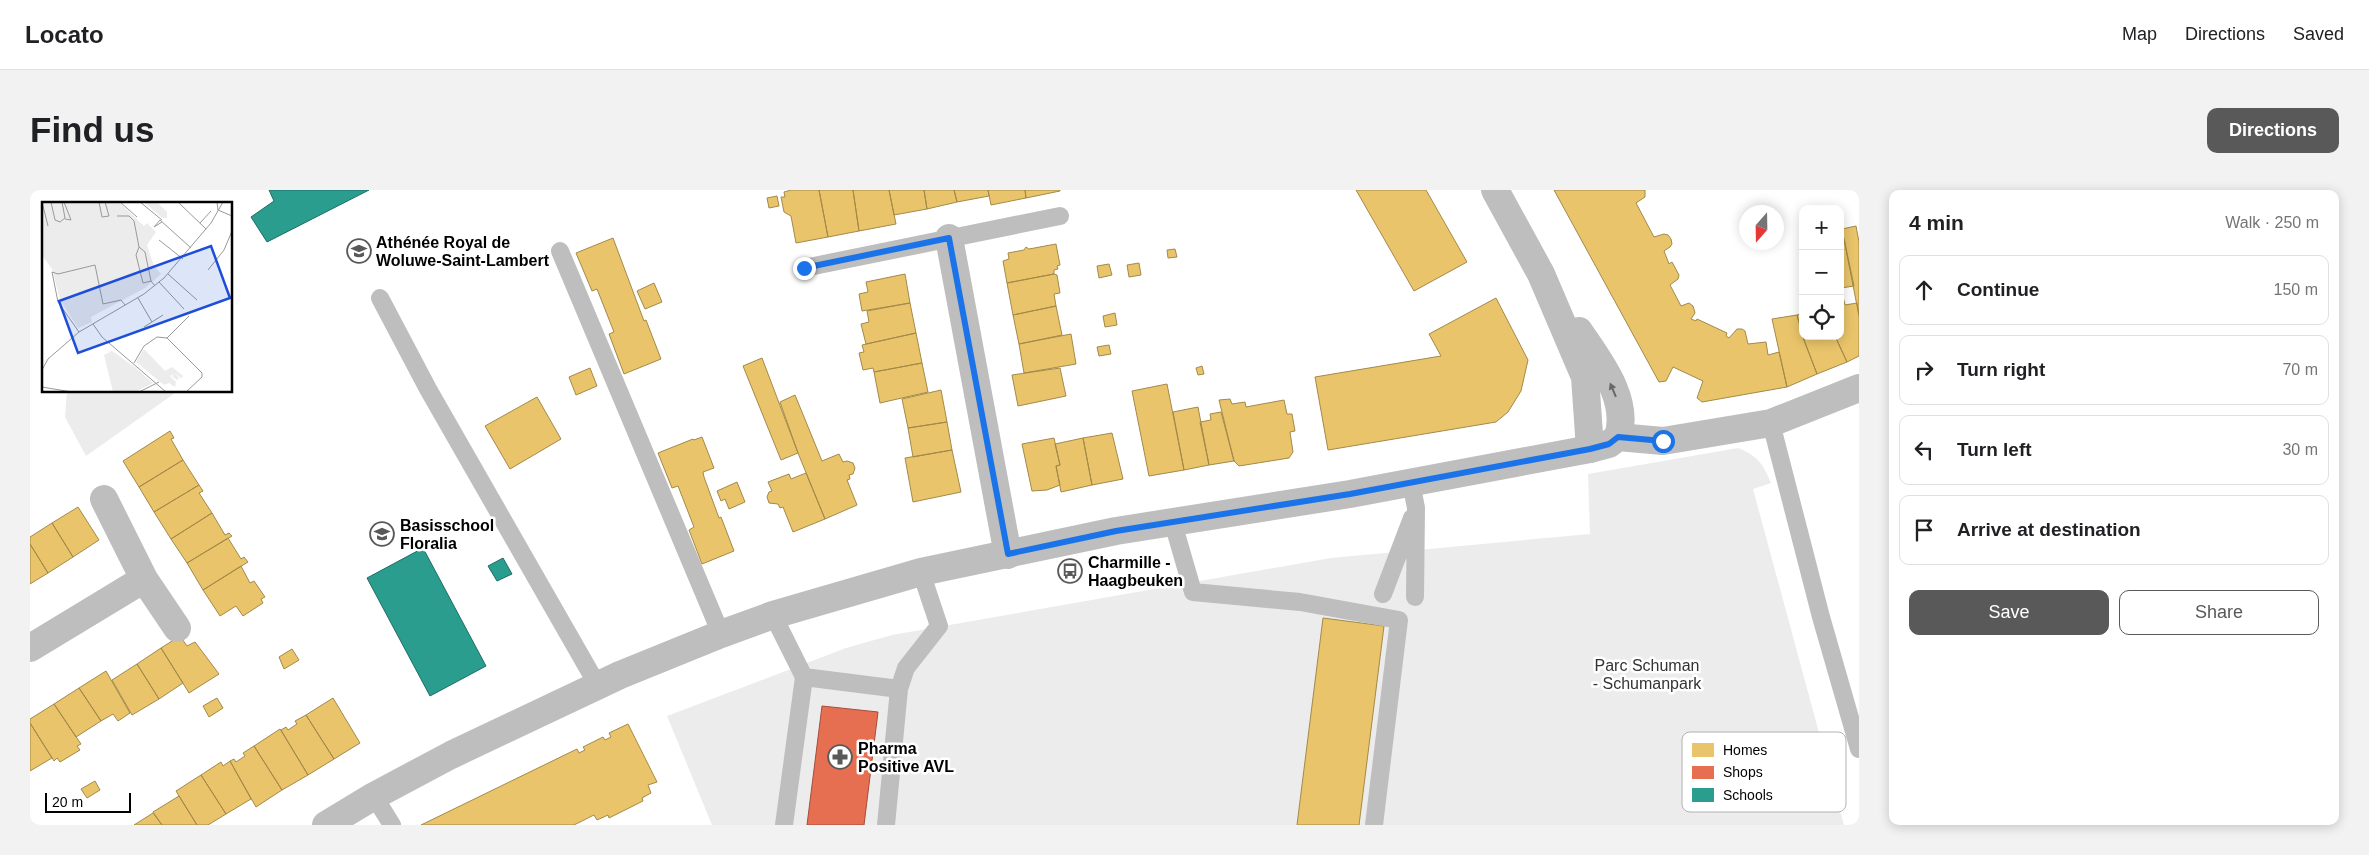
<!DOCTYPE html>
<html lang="en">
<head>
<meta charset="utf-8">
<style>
  :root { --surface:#fff; --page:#f2f2f2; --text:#202124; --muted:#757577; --line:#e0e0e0; --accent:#595959 }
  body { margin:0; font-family:Helvetica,sans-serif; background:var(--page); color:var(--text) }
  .controls { position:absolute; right:15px; top:15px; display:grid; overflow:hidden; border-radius:10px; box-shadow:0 2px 12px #0003 }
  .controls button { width:45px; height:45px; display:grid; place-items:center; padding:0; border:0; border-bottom:1px solid var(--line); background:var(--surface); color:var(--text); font:25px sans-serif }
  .compass { position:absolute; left:1709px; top:15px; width:45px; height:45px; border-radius:50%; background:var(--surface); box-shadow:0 2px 12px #0003; rotate:200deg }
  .scale { position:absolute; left:15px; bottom:12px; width:86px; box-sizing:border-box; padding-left:5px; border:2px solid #000; border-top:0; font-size:14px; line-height:18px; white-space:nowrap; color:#000; -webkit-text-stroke:4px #fff; paint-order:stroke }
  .stop { position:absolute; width:15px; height:15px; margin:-11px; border:4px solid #1a73e8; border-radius:50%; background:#fff }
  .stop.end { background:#1a73e8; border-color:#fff; box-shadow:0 1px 5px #0008 }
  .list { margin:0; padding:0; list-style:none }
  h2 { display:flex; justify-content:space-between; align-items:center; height:65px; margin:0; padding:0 20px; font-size:21px }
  h2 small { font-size:16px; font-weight:400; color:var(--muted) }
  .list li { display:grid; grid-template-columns:32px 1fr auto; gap:15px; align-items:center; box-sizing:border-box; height:70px; margin:0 10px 10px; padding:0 10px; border:1px solid var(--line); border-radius:10px }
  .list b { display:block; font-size:19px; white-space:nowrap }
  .list em { font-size:16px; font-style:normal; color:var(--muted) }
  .actions { display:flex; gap:10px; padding:15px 20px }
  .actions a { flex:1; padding:11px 0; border:1px solid var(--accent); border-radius:10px; text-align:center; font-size:18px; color:var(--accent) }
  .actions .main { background:var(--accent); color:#fff }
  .icon { flex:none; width:28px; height:28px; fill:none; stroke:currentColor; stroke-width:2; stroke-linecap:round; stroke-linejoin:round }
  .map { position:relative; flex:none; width:1829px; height:635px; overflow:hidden; border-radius:10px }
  header { display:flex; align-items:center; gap:30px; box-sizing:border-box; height:70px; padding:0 25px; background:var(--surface); border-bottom:1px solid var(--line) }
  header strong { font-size:24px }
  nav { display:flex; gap:28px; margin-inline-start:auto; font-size:18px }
  .intro { display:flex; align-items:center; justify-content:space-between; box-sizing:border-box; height:120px; padding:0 30px }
  h1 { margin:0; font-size:35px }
  .button { padding:12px 22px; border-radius:10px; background:var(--accent); color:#fff; font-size:18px; font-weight:700 }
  main { display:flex; gap:30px; padding:0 30px }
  aside { flex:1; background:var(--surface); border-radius:10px; box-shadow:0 2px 12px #0003 }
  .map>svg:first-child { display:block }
  .green { fill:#ececec }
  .homes { fill:#e9c46a; stroke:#a3894a }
  .shops { fill:#e76f51; stroke:#a24e39 }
  .schools { fill:#2a9d8f; stroke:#1d6e64 }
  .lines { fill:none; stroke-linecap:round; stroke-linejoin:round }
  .service { stroke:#bebebe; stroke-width:18 }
  .minor { stroke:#bebebe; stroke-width:28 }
  .tertiary { stroke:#bebebe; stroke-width:28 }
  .oneway { fill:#686868 }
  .route { stroke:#1a73e8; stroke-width:6 }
  .labels { text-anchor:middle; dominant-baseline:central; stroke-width:5; stroke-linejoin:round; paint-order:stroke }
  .poi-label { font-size:16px; font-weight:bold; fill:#000; stroke:#fff; text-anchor:start }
  .park-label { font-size:16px; fill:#333; stroke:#fff }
  .inset-road { fill:none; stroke:#999; stroke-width:1 }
  .view { fill:#1d4ed8; fill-opacity:0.15; stroke:#1d4ed8; stroke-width:2.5 }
  .inset-edge { fill:none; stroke:#000; stroke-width:2.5 }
  .key { fill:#fff; stroke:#b2b2b2; stroke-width:1 }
  .key-label { font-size:14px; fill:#000 }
</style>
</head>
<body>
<header>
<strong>Locato</strong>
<nav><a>Map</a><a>Directions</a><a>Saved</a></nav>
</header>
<div class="intro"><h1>Find us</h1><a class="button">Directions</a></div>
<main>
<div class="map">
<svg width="1829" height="635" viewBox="0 0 1829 635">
  <rect width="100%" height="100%" fill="#fff"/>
  <path class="green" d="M37,201H148L56,266L35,227Z
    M1708,258C1727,265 1734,275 1741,293L1723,299L1814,635H682L637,526L816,458L862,445L1301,368L1560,344L1558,284Z"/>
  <path class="homes" d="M789,0H823L829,41L798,47Z
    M789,0L798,47L766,53L761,26L754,22L751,7H755L754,2L761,0Z
    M823,0H859L866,34L829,41Z
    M859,0H894L897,19L864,25Z
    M894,0H924L927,12L897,19Z
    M924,0H958L959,6L927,12Z
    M958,0H995L996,8L961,15Z
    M995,0H1030V1L996,8Z
    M1326,0H1396L1437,72L1384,101Z
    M1524,0H1615V7L1606,13L1624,47L1634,44L1638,45L1641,49L1642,54L1640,57L1634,61L1639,74L1642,72L1649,85L1648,89L1640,95L1651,116L1659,113L1663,116L1665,123L1661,129L1666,131L1667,129L1697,143L1696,146L1699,148L1707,139H1712L1715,141L1718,154L1736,152L1738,165L1749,162L1757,197L1672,212L1667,208L1673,191L1643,177L1636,191L1629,192Z
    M747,6L749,16L739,18L737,8Z
    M1826,36L1829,52V126L1812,39Z
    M583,48L614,131L616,130L631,169L594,184L579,144L584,142L567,99L562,101L546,63Z
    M1810,49H1814L1824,96L1811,98L1815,115L1827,113L1829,126V166L1817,172L1805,146H1810Z
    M1026,54L1030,75L1027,76L1028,79L1024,80V84L977,93L973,71L979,69L978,63L994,60L996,57L999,59Z
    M1145,59L1147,67L1138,68L1137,60Z
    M1109,73L1111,85L1099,87L1097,75Z
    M1079,74L1082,85L1069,88L1067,76Z
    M875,84L880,113L832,121L829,104L838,102L836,92Z
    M1024,84L1027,85L1030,103L1024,104L1026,116L983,125L977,93Z
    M624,93L632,112L615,119L607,101Z
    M1466,108L1498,170L1491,201L1478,222L1466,232L1298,260L1285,187L1411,166L1399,144Z
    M880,113L886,143L836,154L831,134L839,132L837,121Z
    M1026,116L1032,145L989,154L983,125Z
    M1085,123L1087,135L1075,137L1073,126Z
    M1773,123V146H1805L1817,172L1787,184L1774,150L1767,125Z
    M1767,125L1774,150L1787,184L1757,197L1742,129Z
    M886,143L892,173L844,182L843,178L833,180L829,163L834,162L832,155Z
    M1041,144L1046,174L994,183L989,154Z
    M1079,155L1081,164L1069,166L1067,157Z
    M732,168L768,263L751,270L713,176Z
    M892,173L898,202L850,213L844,182Z
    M1172,176L1174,184L1168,185L1166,178Z
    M560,178L567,196L546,205L539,187Z
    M1030,178L1036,206L988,216L982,185Z
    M1137,194L1154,280L1119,286L1102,201Z
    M911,200L917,232L878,238L872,209Z
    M765,205L792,271L809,264L813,272L817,271L823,273L825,278L823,284L819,285L820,289L817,290L827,315L795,329L768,263L750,212Z
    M507,207L531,249L480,279L455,236Z
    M1200,209L1202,214L1215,212L1216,217L1254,210L1257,224H1262L1265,241L1260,242L1263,262L1259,268L1209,276L1204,271L1189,210Z
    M1168,217L1179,275L1154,280L1143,222Z
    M1191,222L1204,271L1179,275L1170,232L1181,230L1180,224Z
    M917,232L922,260L883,267L878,238Z
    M140,241L144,248L141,249L153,270L109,297L93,271Z
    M1082,243L1093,289L1062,295L1053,248Z
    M672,247L684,278L673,282L674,287L689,328L691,327L704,361L672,374L659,340L664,337L648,296L642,298L628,263L663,249L664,250Z
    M1024,248L1030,275L1026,276L1030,295L1017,300L1002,301L992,254Z
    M1053,248L1062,295L1031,302L1026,276L1030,275L1025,254Z
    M922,260L931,302L883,312L875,268Z
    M153,270L169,295L124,322L109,297Z
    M776,283L795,329L763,342L753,317L750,318L748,314L739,313L737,307L739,302L742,301L738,292L759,284L761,289Z
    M707,292L715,312L699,319L695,309L691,311L687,301Z
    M169,295L173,301L169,303L182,323L141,349L124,322Z
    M48,317L69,350L43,367L22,333Z
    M182,323L195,345L199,343L202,346L157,373L141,349Z
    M22,333L43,367L18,383L0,354V347Z
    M198,348L211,369L214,367L218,372L173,400L157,373Z
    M0,354L18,383L0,394Z
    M211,376L220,393L224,391L235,407L231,409L233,413L213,426L206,416L190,426L173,400Z
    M1293,428L1354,436L1329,635H1267Z
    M150,446L157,456L165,452L189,484L159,503L131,458Z
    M131,458L153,493L129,509L107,474Z
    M262,459L269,470L254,479L249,467Z
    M107,474L129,509L102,525L82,490Z
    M76,481L100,523L88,531L83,524L71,531L49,498Z
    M49,498L71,531L46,547L24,514Z
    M187,508L193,518L179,527L173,516Z
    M303,508L330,553L304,569L276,525Z
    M24,514L51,554L47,556L50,560L30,572L27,568L24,571L0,533V529Z
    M276,525L304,569L278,585L251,540L256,537L258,540L267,534L265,531Z
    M0,533L22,568L0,581Z
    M598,534L627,592L618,595L621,603L612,608L613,611L579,628L578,625L567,630L564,625L544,635H391L547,559L549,563L555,560L553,557L573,547L575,550L581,547L579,543Z
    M250,539L278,585L252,600L224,556Z
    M224,556L252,600L226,617L200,571L204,569L206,572L215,566L213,563Z
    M200,571L221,609L196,624L171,585L191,572L193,576Z
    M171,585L196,624L178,635H167L146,601Z
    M65,591L70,600L57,608L51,599Z
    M149,606L167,635H132L123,622Z
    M123,623L132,635H104Z"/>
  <path class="shops" d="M792,516L848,522L834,635H777Z"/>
  <path class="schools" d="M239,0H339L237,52L221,27L244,11Z
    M393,358L456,476L400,506L337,388Z
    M473,368L482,384L467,391L458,376Z"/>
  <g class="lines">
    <path class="service" d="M530,61L691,444
      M774,78L1030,26
      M350,108L398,199L568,496
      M1741,233L1791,427L1829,559
      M1381,292L1386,318L1385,407
      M1143,333L1163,402L1270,412L1369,430L1344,635
      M1353,404L1382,328
      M743,425L774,487L754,635
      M774,487L869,499L856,635
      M869,499L876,478L909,436L891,382
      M344,606L362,635"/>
    <path class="minor" d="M1465,0L1511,84L1555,187L1560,259
      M919,48L978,365
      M1549,141C1569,171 1600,209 1588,247
      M74,309L114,389L147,438
      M0,458L114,389"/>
    <path class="tertiary" d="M296,635L344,606L421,565L590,485L691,444L743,425L891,382L1086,341L1320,304L1560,259L1579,254L1588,247L1633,251L1741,233L1829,198"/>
  </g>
  <defs><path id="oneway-solid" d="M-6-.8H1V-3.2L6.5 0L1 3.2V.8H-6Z" transform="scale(1.25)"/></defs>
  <use class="oneway" href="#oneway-solid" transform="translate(1583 200) rotate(-113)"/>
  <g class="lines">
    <path class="route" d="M774,78L919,48L978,364L1086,341L1320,304L1560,259L1579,254L1588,247L1633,251"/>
  </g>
  <defs>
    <g id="school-ring" transform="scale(1.25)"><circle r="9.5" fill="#fff" stroke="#595959" stroke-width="1.5"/><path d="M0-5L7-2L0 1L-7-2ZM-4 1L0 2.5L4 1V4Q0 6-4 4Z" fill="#595959"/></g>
    <g id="bus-ring" transform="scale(1.25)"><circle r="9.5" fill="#fff" stroke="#595959" stroke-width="1.5"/><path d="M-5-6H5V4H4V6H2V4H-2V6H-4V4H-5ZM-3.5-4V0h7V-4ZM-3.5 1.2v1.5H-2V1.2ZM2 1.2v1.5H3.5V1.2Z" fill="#595959"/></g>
    <g id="pharmacy-ring" transform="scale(1.25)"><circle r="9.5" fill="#fff" stroke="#595959" stroke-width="1.5"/><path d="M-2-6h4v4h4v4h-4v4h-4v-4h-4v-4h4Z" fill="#595959"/></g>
  </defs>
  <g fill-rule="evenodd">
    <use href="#school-ring" x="329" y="61"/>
    <use href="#school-ring" x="352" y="344"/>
    <use href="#bus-ring" x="1040" y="381"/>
    <use href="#pharmacy-ring" x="810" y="567"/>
  </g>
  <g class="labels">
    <g class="poi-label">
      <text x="346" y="52">Athénée Royal de<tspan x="346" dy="18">Woluwe-Saint-Lambert</tspan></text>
      <text x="370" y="335">Basisschool<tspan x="370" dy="18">Floralia</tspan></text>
      <text x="1058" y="372">Charmille -<tspan x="1058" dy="18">Haagbeuken</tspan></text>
      <text x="828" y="558">Pharma<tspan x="828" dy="18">Positive AVL</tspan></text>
    </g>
    <g class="park-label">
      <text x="1617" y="475">Parc Schuman<tspan x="1617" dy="18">- Schumanpark</tspan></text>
    </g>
  </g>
  <g transform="translate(12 12)">
    <rect width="190" height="190" fill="#fff"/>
    <path d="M0,0H77L102,24L105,21L114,30L105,43L112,64L119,72L103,86L49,115L50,120L36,126L18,98L10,67L0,53ZM102,0H115L125,10V16H120ZM102,147L123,169L130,165L141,174L139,176L133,171L137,176L135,178L130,174L133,171L128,174L134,180L133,185L127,181L122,183L94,160ZM70,149L94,166L111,181L93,190H71L62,153Z" fill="#ececec"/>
    <path class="inset-road" d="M0,0L6,24M9,0L13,18L18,20L23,16L20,0M22,0L29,18L23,17M57,0L60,15L67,14L63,0M78,0L95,15M98,0L120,18M136,0L164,27M175,0L176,8L190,14M75,14H87L92,19L97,45L94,53L101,81L109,79M120,20L112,25L118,18L149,46M158,21L169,9M117,38L141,57M97,45L103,50L109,79L113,84M166,68L182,48L190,29M126,72L155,98M117,80L142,107M96,96L110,120M51,122L60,135L124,190M102,125L121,113M37,130L16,100L10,70L16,72L53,63L61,102L79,98L83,103M125,136L147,114M92,161L102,144L115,135L125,136L160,171V175L144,190M0,168L6,157L37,130L102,92L122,76L169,21L181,0M0,185L30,190M97,190L117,180"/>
    <path class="view" d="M169,44L188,96L36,151L17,99Z"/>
    <rect width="190" height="190" class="inset-edge"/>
  </g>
  <rect x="1652" y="542" width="164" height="80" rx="8" class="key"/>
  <rect x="1662" y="553" width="22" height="14" fill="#e9c46a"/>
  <rect x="1662" y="576" width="22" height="13" fill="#e76f51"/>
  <rect x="1662" y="598" width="22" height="14" fill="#2a9d8f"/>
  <g class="key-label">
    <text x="1693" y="565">Homes</text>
    <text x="1693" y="587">Shops</text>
    <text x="1693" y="610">Schools</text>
  </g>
</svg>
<div class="controls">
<button>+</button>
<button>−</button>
<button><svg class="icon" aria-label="locate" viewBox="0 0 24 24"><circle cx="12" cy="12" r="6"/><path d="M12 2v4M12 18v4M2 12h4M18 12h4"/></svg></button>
</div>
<svg class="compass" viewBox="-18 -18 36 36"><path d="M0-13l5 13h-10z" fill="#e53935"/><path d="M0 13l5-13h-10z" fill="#757577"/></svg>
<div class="scale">20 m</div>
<div class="stop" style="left:1633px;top:251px"></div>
<div class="stop end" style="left:774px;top:78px"></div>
</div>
<aside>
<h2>4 min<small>Walk · 250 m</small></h2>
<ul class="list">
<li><svg class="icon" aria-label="ahead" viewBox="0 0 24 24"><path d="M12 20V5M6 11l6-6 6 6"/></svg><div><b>Continue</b></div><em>150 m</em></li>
<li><svg class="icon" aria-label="right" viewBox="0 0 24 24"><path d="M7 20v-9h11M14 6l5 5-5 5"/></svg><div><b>Turn right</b></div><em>70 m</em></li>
<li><svg class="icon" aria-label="left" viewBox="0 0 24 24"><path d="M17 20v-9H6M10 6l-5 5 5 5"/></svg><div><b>Turn left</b></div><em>30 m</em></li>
<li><svg class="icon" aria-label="arrive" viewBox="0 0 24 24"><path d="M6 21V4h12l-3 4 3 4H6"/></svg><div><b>Arrive at destination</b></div></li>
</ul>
<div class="actions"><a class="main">Save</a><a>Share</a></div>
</aside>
</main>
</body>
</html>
